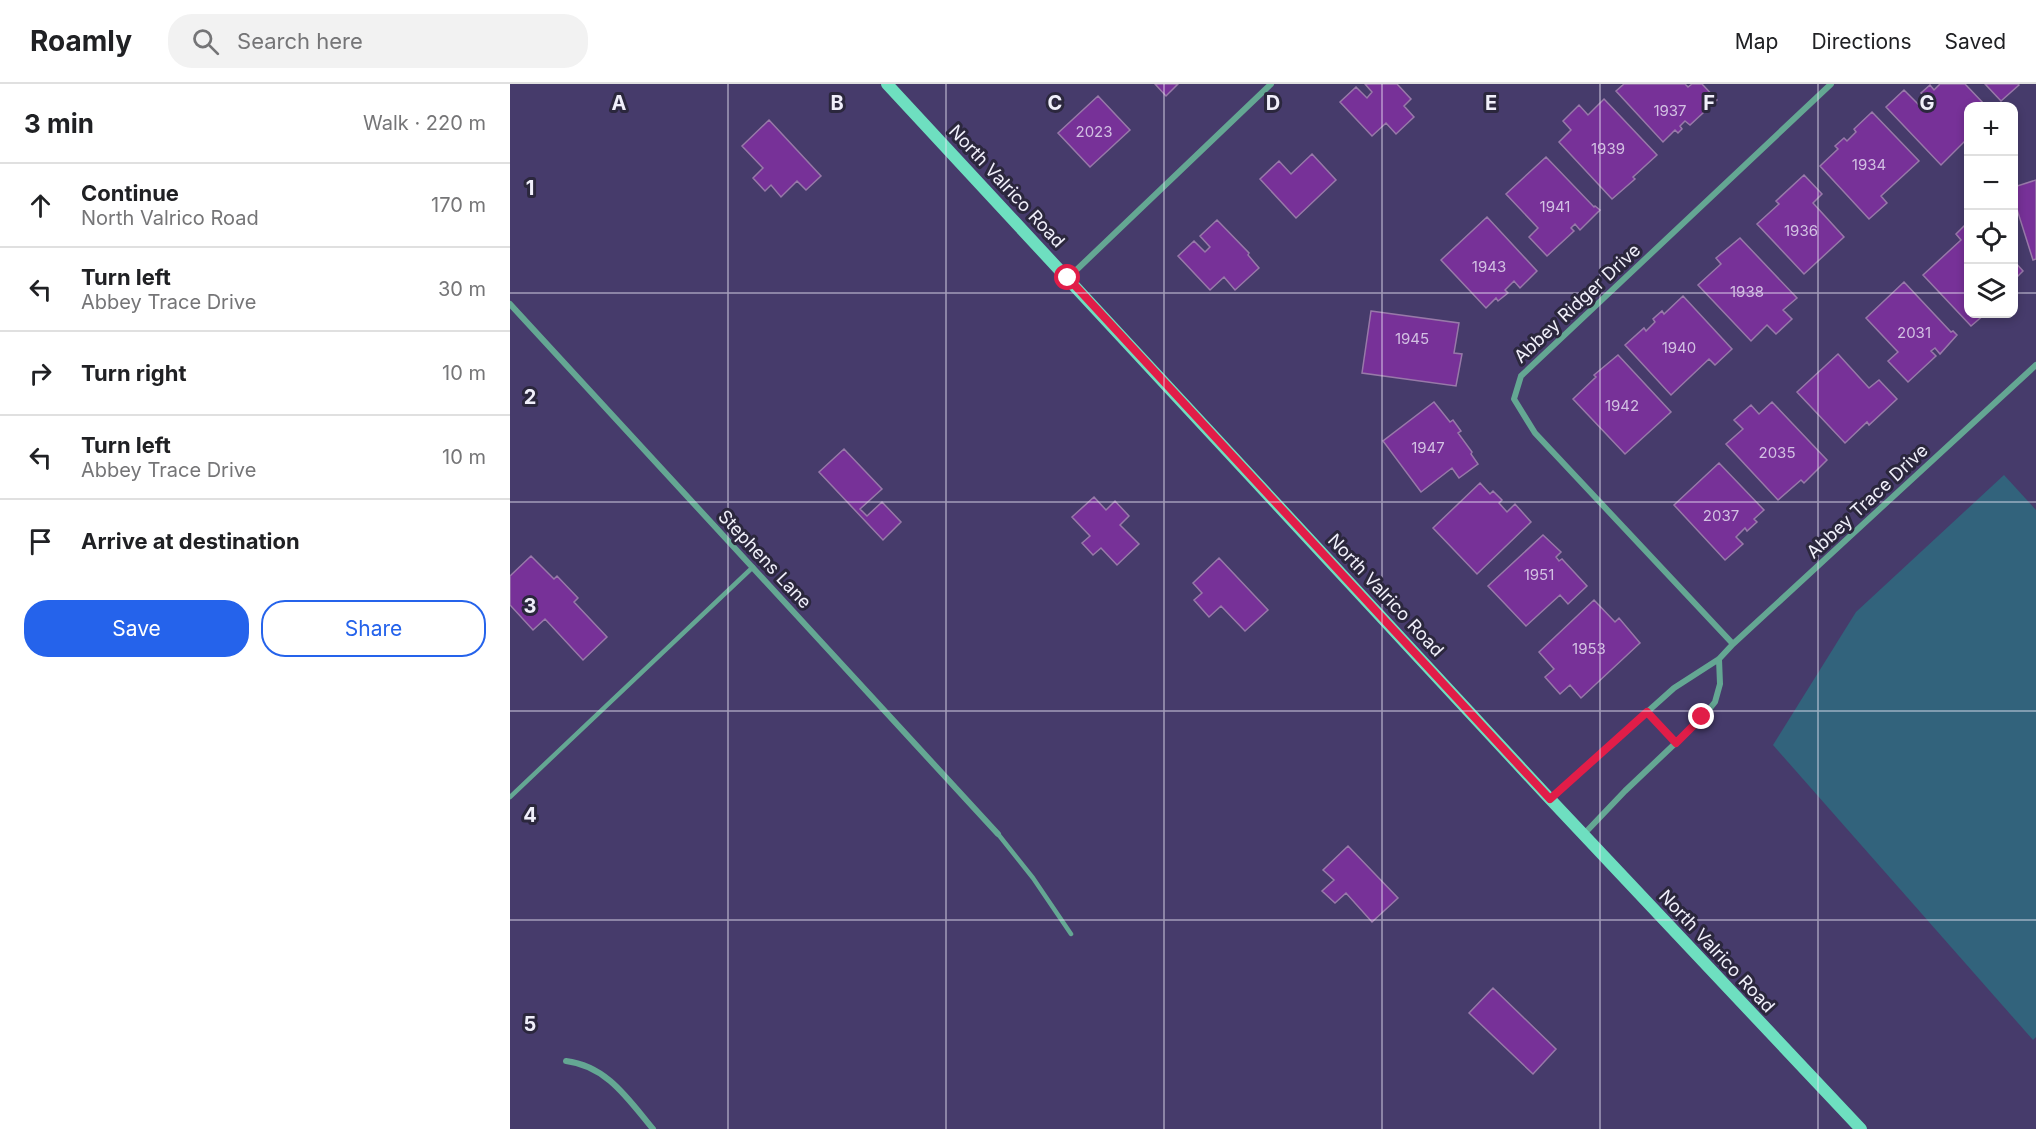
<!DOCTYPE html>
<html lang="en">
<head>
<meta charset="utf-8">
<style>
  :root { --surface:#fff; --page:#f2f2f2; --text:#202124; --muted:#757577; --line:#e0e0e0; --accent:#2563eb }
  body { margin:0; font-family:Inter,sans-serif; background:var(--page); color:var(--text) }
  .controls { position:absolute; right:18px; top:18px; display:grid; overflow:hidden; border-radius:12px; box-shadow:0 3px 9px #0003 }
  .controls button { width:54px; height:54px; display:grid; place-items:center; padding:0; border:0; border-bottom:2px solid var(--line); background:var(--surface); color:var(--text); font:30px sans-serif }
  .stop { position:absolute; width:18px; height:18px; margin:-14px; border:4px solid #e11d48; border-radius:50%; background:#fff }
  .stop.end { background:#e11d48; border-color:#fff; box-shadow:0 2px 6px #0008 }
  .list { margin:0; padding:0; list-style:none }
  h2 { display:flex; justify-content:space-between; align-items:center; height:78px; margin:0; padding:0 24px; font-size:26px }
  h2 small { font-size:20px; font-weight:400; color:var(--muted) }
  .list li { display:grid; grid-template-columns:39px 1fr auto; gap:18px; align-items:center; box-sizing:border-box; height:84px; padding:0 24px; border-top:2px solid var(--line) }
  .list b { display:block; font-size:22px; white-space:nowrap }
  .list p { margin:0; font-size:20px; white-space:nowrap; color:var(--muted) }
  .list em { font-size:20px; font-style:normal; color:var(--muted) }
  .actions { display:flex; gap:12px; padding:18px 24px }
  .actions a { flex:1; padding:14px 0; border:2px solid var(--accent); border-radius:24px; text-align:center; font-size:21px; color:var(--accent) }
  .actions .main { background:var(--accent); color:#fff }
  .icon { flex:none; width:33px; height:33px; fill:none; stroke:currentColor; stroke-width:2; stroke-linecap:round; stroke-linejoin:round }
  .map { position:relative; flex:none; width:1526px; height:1045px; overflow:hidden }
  header { display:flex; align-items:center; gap:36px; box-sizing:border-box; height:84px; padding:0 30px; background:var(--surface); border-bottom:2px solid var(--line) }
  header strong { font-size:28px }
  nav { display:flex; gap:33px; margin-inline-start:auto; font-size:21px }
  .search { width:420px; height:54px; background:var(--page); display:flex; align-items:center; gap:15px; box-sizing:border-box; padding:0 21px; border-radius:24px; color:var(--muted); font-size:22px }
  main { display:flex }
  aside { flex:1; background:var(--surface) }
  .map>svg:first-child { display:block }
  .water { fill:#32637c }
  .building { fill:#773198; stroke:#9879a9; stroke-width:1.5 }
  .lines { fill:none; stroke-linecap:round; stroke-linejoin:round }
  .lane { stroke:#64a793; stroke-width:4.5 }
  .street { stroke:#64a793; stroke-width:6 }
  .secondary { stroke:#6edfc0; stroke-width:12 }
  .route { stroke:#e11d48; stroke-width:8 }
  .grid { fill:none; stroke:#f0effa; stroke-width:1.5; stroke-opacity:0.55 }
  .labels { text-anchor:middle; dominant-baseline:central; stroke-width:6; stroke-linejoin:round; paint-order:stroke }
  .number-label { font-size:15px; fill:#d2c0e2 }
  .street-label { font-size:18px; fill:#f0effa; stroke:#2b273d }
  .grid-label { font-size:20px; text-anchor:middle; font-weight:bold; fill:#f0effa; stroke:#2b273d; stroke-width:6; stroke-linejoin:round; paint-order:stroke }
</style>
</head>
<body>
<header>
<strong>Roamly</strong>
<div class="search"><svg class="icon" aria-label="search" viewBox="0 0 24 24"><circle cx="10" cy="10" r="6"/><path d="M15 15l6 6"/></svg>Search here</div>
<nav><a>Map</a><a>Directions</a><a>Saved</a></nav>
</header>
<main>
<aside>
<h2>3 min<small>Walk · 220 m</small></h2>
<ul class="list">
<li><svg class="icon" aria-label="ahead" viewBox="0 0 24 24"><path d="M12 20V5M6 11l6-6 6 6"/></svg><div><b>Continue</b><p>North Valrico Road</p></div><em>170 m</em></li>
<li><svg class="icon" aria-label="left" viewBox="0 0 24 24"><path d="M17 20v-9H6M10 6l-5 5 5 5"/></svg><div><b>Turn left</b><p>Abbey Trace Drive</p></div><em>30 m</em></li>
<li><svg class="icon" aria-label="right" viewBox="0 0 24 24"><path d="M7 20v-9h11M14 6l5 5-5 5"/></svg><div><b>Turn right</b></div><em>10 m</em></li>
<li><svg class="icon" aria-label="left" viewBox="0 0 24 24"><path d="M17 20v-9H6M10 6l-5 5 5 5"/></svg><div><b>Turn left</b><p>Abbey Trace Drive</p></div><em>10 m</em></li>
<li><svg class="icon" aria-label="arrive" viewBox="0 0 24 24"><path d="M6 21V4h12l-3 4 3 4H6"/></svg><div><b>Arrive at destination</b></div></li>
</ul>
<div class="actions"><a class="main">Save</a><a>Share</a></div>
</aside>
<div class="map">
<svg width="1526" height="1045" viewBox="0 0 1526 1045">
  <rect width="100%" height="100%" fill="#463b6b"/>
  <path class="water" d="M1494,391L1526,426V953L1523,956L1263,661L1346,528Z"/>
  <path class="building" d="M645,0H668L656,12Z
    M855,0H887L901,15L894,22L904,33L886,50L876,39L862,52L830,18L846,3L857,14L862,8Z
    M1114,0H1175L1178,3L1182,0H1192L1207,16L1180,41L1175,37L1170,42L1172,45L1168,49L1165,46L1153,58L1106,7Z
    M1430,0H1455L1476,22H1458V54L1431,81L1376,23L1394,6L1408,20L1416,13L1411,9L1420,1L1424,6Z
    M1475,0H1508L1509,1L1491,17Z
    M588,12L620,46L580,83L548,49Z
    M1094,15L1147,71L1123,93L1125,95L1102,115L1049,58L1061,46L1053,37L1069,21L1078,31Z
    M1362,28L1409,77L1371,112L1377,119L1359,135L1310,82L1328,65L1325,62L1334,54L1337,57L1346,48L1344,45Z
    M259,36L311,92L296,106L287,97L271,113L261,101L255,107L243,94L253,84L232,62Z
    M802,70L826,96L786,134L750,95L769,77L781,90Z
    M1036,73L1084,123L1085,122L1090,126L1070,146L1065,140L1061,144L1064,147L1037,172L1019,153L1028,144L996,110Z
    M1294,91L1312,110L1303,119L1334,153L1294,190L1247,140L1269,120L1266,117Z
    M1526,96V175L1523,176L1504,116V103Z
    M977,133L1027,187L1010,204L1004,197L995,206L998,209L988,217L986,214L976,224L931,176Z
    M707,136L739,169L738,171L749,184L725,206L714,193L700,206L668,172L684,157L695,168L700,163L690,152Z
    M1458,138V230H1475L1461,242L1413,191L1451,156L1446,150Z
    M1230,154L1287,214L1273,226L1282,235L1266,250L1257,241L1241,257L1188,201L1211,180L1206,174Z
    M1504,177L1513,187L1504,196Z
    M1394,198L1441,248L1443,247L1447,251L1430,270L1425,264L1421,267L1426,272L1398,298L1378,277L1388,268L1356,234Z
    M1173,212L1222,265L1205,281L1199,275L1161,311L1115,261L1134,244L1136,247L1145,238L1143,235L1152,227L1154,230Z
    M861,227L949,239L944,269L952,270L946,302L852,289Z
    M1328,270L1359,304L1369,296L1387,315L1359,341L1357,338L1335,359L1287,308Z
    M1108,271L1161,328L1115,370L1063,315L1086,293L1084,291Z
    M924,318L940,338L943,336L951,347L948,349L962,368L961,370L968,380L949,394L942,384L911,408L873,357Z
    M1262,318L1317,376L1294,399L1291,396L1268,416L1216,360L1233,345L1224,336L1241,321L1249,330Z
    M334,365L372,405L350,425L357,432L372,418L391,438L373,456L309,388Z
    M1209,379L1254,426L1244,435L1247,438L1237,447L1235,444L1226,453L1233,460L1215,476L1164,421Z
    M970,399L980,410L983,407L992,416L989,419L997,428L1005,420L1021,438L967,490L923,444Z
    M584,413L596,426L605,417L619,432L610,441L629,460L607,481L591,464L583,471L572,459L580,452L562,433Z
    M1033,451L1051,468L1046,473L1049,477L1052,475L1077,502L1058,520L1050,511L1016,542L978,502Z
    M21,472L44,495L47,492L68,514L64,518L97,553L73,576L35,535L23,546L0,521V492Z
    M709,474L758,526L735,547L711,522L699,533L684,516L692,509L683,499Z
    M1084,516L1105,538L1109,534L1130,559L1071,614L1060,601L1050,610L1035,593L1044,585L1029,568Z
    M838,762L888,814L862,838L836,809L825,819L812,807L824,796L813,786Z
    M983,904L1046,965L1023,990L959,929Z"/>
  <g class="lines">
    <path class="lane" d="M0,713L243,483
      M488,750L523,794L561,850"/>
    <path class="street" d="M558,194L761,0
      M0,220L488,750
      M1223,560L1025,349L1004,315L1011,292L1321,0
      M1137,628L1166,659
      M1040,715L1164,604L1209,575L1223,560L1526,281
      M1074,750L1115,707L1193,633L1205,618L1210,600L1209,575
      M56,977C97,982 118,1015 143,1045"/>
    <path class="secondary" d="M377,0L1040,715L1351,1045"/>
  </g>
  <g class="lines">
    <path class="route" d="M558,194L1040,715L1137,628L1166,659L1192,633"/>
  </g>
  <path class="grid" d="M218,0V1045M436,0V1045M654,0V1045M872,0V1045M1090,0V1045M1308,0V1045M0,209H1458M1504,209H1526M0,418H1526M0,627H1526M0,836H1526"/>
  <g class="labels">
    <g class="number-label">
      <text x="1160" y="26">1937</text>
      <text x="584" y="47">2023</text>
      <text x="1098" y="64">1939</text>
      <text x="1359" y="80">1934</text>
      <text x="1045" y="122">1941</text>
      <text x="1291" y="146">1936</text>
      <text x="979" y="182">1943</text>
      <text x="1237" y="207">1938</text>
      <text x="1404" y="248">2031</text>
      <text x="902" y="254">1945</text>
      <text x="1169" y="263">1940</text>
      <text x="1112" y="321">1942</text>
      <text x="918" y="363">1947</text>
      <text x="1267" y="368">2035</text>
      <text x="1211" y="431">2037</text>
      <text x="1029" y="490">1951</text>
      <text x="1079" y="564">1953</text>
    </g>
    <g class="street-label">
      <text transform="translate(497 102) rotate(47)">North Valrico Road</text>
      <text transform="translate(1067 219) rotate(-43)">Abbey Ridger Drive</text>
      <text transform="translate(1357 417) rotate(-43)">Abbey Trace Drive</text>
      <text transform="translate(255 475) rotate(47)">Stephens Lane</text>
      <text transform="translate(876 511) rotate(47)">North Valrico Road</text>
      <text transform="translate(1207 867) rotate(47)">North Valrico Road</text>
    </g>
  </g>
  <g class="grid-label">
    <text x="109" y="26">A</text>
    <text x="327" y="26">B</text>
    <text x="545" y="26">C</text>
    <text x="763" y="26">D</text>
    <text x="981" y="26">E</text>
    <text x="1199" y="26">F</text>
    <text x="1417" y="26">G</text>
    <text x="20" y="111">1</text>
    <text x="20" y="320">2</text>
    <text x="20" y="529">3</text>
    <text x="20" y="738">4</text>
    <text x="20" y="947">5</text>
  </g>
</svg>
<div class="controls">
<button>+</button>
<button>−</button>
<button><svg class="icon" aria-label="locate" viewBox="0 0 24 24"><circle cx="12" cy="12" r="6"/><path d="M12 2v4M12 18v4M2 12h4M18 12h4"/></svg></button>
<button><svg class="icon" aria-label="layers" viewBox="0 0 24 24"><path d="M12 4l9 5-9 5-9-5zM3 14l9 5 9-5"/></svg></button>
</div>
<div class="stop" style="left:558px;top:194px"></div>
<div class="stop end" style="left:1192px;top:633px"></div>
</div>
</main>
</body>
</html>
